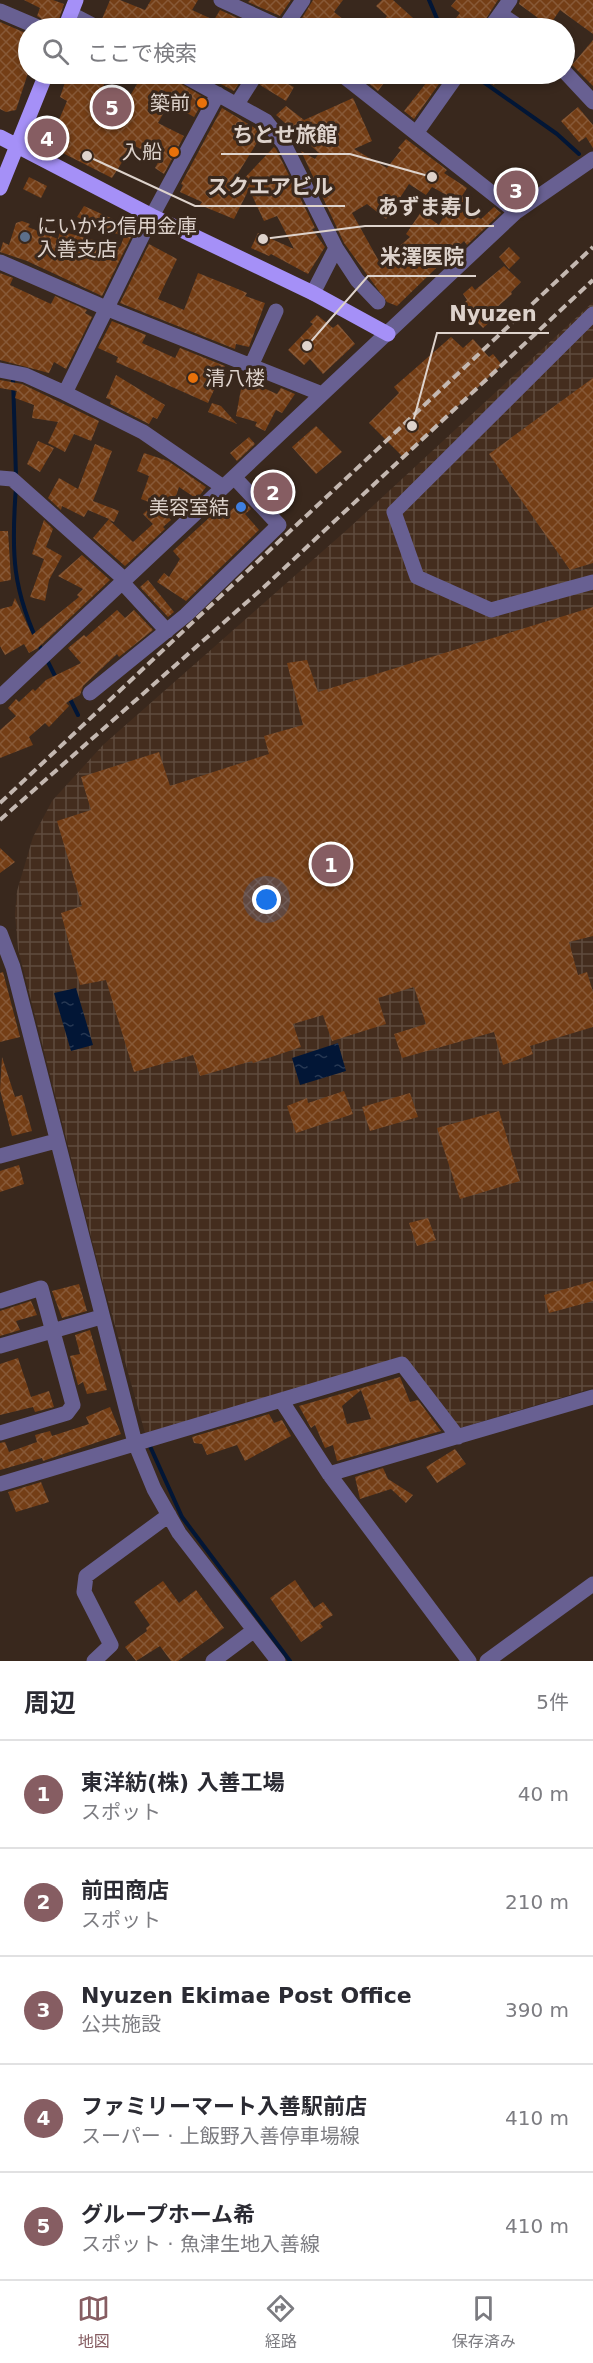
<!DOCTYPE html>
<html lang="ja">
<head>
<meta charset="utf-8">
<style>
  :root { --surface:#fff; --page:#f2f2f3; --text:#2b2b33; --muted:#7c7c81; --line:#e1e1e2; --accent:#865d62 }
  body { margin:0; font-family:"DejaVu Sans","Noto Sans JP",sans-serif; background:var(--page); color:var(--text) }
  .you { position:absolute; left:267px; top:900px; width:21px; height:21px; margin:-15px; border:4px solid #fff; border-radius:50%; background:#1a73e8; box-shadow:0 0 0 9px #1a73e833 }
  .badge { display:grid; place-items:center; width:39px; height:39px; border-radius:50%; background:var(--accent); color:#fff; font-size:20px; font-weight:700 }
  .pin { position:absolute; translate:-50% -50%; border:3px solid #fff; box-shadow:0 2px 6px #0006 }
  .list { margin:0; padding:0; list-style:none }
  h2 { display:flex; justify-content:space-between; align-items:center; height:78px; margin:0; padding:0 24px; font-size:26px }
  h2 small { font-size:20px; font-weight:400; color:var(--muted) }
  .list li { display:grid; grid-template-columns:39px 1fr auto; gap:18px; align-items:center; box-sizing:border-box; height:108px; padding:0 24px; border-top:2px solid var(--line) }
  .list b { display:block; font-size:22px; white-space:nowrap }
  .list p { margin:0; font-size:20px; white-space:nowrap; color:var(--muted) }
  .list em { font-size:20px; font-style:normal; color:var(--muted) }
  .icon { flex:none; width:33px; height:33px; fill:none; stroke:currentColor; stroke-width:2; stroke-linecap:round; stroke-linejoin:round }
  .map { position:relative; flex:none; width:593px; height:1661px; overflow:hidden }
  .search { position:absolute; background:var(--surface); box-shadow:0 3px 9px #0003; left:18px; right:18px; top:18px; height:66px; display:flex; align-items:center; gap:15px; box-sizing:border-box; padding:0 21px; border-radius:33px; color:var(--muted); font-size:22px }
  .sheet { height:618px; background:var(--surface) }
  nav { display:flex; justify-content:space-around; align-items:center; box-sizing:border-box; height:84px; border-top:2px solid var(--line); background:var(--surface); font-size:16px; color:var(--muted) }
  nav a { display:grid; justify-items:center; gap:3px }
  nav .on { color:var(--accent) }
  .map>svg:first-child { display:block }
  .industrial { fill:url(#industrial-grid) }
  .water { fill:url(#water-ripples) }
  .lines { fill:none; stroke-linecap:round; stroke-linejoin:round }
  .stream { stroke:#021636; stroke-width:4 }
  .building { fill:url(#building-cross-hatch); fill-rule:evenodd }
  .minor { stroke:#686092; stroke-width:15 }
  .major { stroke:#a590f7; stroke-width:15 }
  .rail { stroke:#c4b8b1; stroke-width:4; stroke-dasharray:9 4.5; stroke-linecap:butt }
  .food-dot { fill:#e8710a; stroke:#39281d; stroke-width:2 }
  .service-dot { fill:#5c6f8a; stroke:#39281d; stroke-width:2 }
  .shop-dot { fill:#3f7fe0; stroke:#39281d; stroke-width:2 }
  .labels { text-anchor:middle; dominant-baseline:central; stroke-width:6; stroke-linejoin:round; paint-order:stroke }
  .poi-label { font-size:20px; fill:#ded3cc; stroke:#39281d; text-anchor:end }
  .leader { fill:none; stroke:#ded3cc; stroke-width:2 }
  .callout-dot { fill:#ded3cc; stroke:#39281d; stroke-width:2 }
  .callout-label { font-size:21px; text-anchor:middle; font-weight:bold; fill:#ded3cc; stroke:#39281d; stroke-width:6; stroke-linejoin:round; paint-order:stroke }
</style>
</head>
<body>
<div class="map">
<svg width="593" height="1661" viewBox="0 0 593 1661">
  <defs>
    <pattern id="industrial-grid" width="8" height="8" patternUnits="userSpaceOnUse" patternTransform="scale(1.5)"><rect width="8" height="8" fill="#442d1e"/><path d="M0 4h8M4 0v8" fill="none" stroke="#5f4b3e"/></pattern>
    <pattern id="water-ripples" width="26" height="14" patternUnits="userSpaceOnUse" patternTransform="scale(1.5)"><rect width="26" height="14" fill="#021636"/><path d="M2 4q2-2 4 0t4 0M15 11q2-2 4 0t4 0" fill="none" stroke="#263752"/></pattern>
    <pattern id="building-cross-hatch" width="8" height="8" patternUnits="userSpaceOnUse" patternTransform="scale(1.5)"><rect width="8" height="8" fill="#743e16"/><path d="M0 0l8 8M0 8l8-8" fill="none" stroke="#875937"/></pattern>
  </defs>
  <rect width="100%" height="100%" fill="#39281d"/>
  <path class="industrial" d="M593,302V1388L460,1428L405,1360L145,1433L101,1276L18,949L15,914L17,891L33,837L52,801L103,745L349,528Z"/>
  <path class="water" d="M76,988L93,1045L71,1051L54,993Z
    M338,1043L346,1071L300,1085L292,1058Z"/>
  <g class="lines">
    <path class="stream" d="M429,0L441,28
      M472,74L557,134L579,154
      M13,377L16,477
      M16,487C11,553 12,591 42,651
      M46,658L56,678
      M69,697L78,715
      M149,1444L182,1517L290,1661"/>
  </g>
  <path class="building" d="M24,0H53L64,4L56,28L37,16L40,8Z
    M110,0H120L145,10L151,0H198L192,10L214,20L220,10L260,28H206L187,20L182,28H146L124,19L120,28H110L102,19Z
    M250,0H291L280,16L248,2Z
    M313,0H343L334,12L354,28H301L299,23Z
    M382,0H393L424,28H378L387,16L376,6Z
    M456,0H498L480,28H448L460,13L451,6Z
    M520,0H593V34L560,10L549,26L519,4Z
    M0,22L28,34V73L16,110L6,112L0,109Z
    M593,40V86L572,65Z
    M68,74H108L101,92L124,106L143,74H165L205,98L194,117L169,103L158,123L184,136L164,174L155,168L160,159L133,145L112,178L45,144L41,137L50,118L58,122L67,101L60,97Z
    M217,74H245L234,91L213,80Z
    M266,74H295L288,84L294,87L286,101L260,85Z
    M362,74H380L387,79L378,91L360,76Z
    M417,74H446L414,119L404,111L427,82Z
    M477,74H502L494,85Z
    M353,98L372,141L354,149L387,168L401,150L398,148L406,139L447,170L444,173L467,188L462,196L470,201L465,210L481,219L494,207L501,213L467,245L464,241L397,306L387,302L344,243L301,151L315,159L319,153L276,115L286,106L304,120ZM409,184L426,195L432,187L454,199L439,225L421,212L406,234L410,237L380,263L352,213L367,204L386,219Z
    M578,107L593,125V148L586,137L579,142L561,121Z
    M222,108L263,133L232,183L236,187L274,147L276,149L315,228L312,229L325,247L308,274L271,254L269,256L251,248L258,233L294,249L277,216L264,221L249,189L234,219L200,205L202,202L180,192L183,185L181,184Z
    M513,174L530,191L516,200L500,187Z
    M29,177L47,186L41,198L23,189Z
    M84,206L135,229L102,296L27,261L0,252L3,242L9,245L16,223L22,221L30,224L28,227L58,239L60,231L120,247L124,237L77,217Z
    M149,244L177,259L158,299L184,310L198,273L233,287L247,293L245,296L265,303L249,347L236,344L235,349L120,303Z
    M509,247L520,258L509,269L499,257Z
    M504,266L521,282L511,292L512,294L486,317L491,321L483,328L461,306L467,300L463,294L472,286L475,290Z
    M0,273L13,278L10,285L51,304L55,296L87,310L85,313L92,317L66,369L54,362L49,373L0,360Z
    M317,315L333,328L338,324L355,344L323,374L310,359L304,365L288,350L313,324L310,322Z
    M112,321L146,335L142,343L175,358L180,348L225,366L208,403L116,362L118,357L98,348Z
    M451,337L463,348L473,339L489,357L493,354L502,365L403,457L369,423L399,393L394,387Z
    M116,375L165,405L157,419L153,417L149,424L110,404L111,400L106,398Z
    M247,375L261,380L259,386L277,394L281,388L295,394L282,413L276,410L265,431L255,426L257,422L236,416L241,389Z
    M593,378V563L570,570L489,454Z
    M0,380L22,384L99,421L91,441L74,434L65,452L48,443L58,422L32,418L34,405L15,398L17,391L0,388Z
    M212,403L221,406L237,424L208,412Z
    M316,426L342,452L316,474L292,447Z
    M249,437L255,444L237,461L230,453Z
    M38,441L54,448L40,472L27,464Z
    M95,444L112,451L93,501L119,511L114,522L109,520L133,542L153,524L143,514L154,504L141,499L149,476L137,471L144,453L168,461L206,487L197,499L179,487L169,518L171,520L163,527L165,529L125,566L93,538L109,519L88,510L84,517L62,506L61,510L48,498L59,478L78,489Z
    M266,472L292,501L280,512L253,483Z
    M243,500L251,509L245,514L259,530L186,601L157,582L164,573L169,577L180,559L173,551L223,505L229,512Z
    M44,520L53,529L46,547L62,556L49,580L45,601L30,597L44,559L32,554Z
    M0,531H8L11,580L0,582Z
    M82,555L110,580L38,648L29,653L24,644L5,655L0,646V609L12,606L15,598L32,635L79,597L77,595L83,589L58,576Z
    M148,580L174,612L168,617L140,587Z
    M593,607V936L569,942L578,975L587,972L593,992V1027L530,1046L533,1054L503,1065L494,1032L402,1058L394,1034L426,1024L414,987L378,998L386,1024L332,1041L323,1015L293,1024L301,1047L253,1063L252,1061L200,1076L193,1055L134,1072L106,980L80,985L61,913L82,906L57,821L91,810L81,777L159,752L170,786L269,754L264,736L303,725L287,663L307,660L318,692Z
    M117,610L125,618L134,610L153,630L119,657L117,654L83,686L80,695L66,703L69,706L49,727L45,723L29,737L33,745L0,758V730L16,716L8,708L16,699L19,702L33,689L35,691L46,680L81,663L68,648L84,635L86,637Z
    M0,848L15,862L0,873Z
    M3,972L20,1037L0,1042V973Z
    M2,1057L15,1097L22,1095L32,1131L12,1136L0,1090Z
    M344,1091L353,1114L296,1133L287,1106L307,1098L308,1103Z
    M410,1093L418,1117L370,1131L362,1107Z
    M499,1111L520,1181L460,1199L437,1128Z
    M19,1165L24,1184L0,1192V1171Z
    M428,1218L436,1240L417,1246L409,1223Z
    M593,1281V1301L549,1313L544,1295Z
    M79,1284L87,1311L62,1318L52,1291Z
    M31,1301L37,1315L16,1321L20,1330L0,1336V1311Z
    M90,1330L107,1390L87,1394L83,1382L78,1385L70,1356L80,1354L75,1335Z
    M18,1358L31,1397L49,1391L54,1407L35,1412L33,1407L0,1415V1364Z
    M400,1377L410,1402L418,1400L441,1431L337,1461L333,1445L325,1448L315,1425L311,1428L299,1406ZM361,1390L371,1419L347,1424L342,1406Z
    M110,1407L121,1434L43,1461L42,1458L0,1470V1443L5,1442L9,1452L37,1442L35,1435L50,1431L52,1436L89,1424L86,1417Z
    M269,1414L274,1423L282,1420L291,1436L245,1461L237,1445L207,1455L202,1444L194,1443L192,1437Z
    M455,1449L466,1464L437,1483L426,1467Z
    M383,1468L388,1479L413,1495L406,1503L391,1489L360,1499L355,1477Z
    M41,1482L49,1502L16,1512L8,1492Z
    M295,1580L314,1608L323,1602L333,1615L320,1623L323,1627L301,1642L270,1598Z
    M163,1581L179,1603L196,1590L224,1628L178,1661H171L160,1646L136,1661L125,1647L147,1631L146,1628L150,1625L134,1602Z"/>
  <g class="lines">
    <path class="minor" d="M221,0L282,28
      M0,11L40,28
      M71,14L98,28
      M500,14L521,28
      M284,28L303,0
      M490,28L510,0
      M564,71L593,102
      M181,74L266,121L284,144L336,248L313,293
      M341,74L516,212
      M237,104L256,74
      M417,132L458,74
      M336,248L357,280L378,302
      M0,262L108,309L322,394
      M593,314L394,512L417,577L491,610L593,582
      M251,366L276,311
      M0,370L25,375L65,393L152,216L218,94
      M65,393L143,432L223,487
      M0,478L12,479L124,579
      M122,582L167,631
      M90,693L186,615L279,525L234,477
      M0,697L516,212L593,159
      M0,933L13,967L135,1443L154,1489L179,1533L278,1661
      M0,1156L56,1141
      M0,1301L41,1288L73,1405L67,1413L0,1433
      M0,1346L101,1317
      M281,1400L329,1474L469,1661
      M329,1474L593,1397
      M0,1484L402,1364L458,1437
      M94,1661L111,1645L84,1592L86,1576L169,1515
      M213,1661L253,1631
      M487,1661L593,1584"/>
    <path class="major" d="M65,28L76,0
      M0,137L152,216L313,293L388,334
      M0,188L46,74"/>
    <path class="rail" d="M0,803L593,247
      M0,820L264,587L593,280"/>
  </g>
  <g class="food-dot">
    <circle cx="202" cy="103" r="6"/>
    <circle cx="174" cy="152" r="6"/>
    <circle cx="193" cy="378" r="6"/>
  </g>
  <circle class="service-dot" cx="25" cy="237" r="6"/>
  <circle class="shop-dot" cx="241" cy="507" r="6"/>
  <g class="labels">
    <g class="poi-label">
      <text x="190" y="103">築前</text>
      <text x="162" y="152">入船</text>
      <text x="37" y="226" text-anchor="start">にいかわ信用金庫<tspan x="37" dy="23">入善支店</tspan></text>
      <text x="205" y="378" text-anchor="start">清八楼</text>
      <text x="229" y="507">美容室結</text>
    </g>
  </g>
  <path class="leader" d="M432 177L350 154H221M87 156L195 206H345M263 239L365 226H494M307 346L368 276H476M412 426L437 333H549"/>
  <g class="callout-dot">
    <circle cx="432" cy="177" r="6"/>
    <circle cx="87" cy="156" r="6"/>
    <circle cx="263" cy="239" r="6"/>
    <circle cx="307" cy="346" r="6"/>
    <circle cx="412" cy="426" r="6"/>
  </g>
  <g class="callout-label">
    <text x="285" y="142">ちとせ旅館</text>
    <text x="270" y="194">スクエアビル</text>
    <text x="430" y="214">あずま寿し</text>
    <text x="422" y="264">米澤医院</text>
    <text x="493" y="321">Nyuzen</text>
  </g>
</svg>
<div class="you"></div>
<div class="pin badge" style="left:331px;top:864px">1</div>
<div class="pin badge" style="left:273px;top:492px">2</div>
<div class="pin badge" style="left:516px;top:190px">3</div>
<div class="pin badge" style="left:47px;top:138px">4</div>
<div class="pin badge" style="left:112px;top:107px">5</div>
<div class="search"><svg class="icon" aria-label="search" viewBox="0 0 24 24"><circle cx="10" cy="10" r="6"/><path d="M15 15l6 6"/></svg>ここで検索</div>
</div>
<section class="sheet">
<h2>周辺<small>5件</small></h2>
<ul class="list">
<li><span class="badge">1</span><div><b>東洋紡(株) 入善工場</b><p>スポット</p></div><em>40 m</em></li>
<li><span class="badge">2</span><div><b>前田商店</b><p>スポット</p></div><em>210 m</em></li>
<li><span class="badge">3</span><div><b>Nyuzen Ekimae Post Office</b><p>公共施設</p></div><em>390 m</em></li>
<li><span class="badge">4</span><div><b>ファミリーマート入善駅前店</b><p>スーパー · 上飯野入善停車場線</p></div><em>410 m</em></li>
<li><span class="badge">5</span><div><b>グループホーム希</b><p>スポット · 魚津生地入善線</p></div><em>410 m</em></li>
</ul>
</section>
<nav>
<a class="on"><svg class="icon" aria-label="map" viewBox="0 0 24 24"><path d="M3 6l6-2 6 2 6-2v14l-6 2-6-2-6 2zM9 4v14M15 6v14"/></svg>地図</a>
<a><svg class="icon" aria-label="directions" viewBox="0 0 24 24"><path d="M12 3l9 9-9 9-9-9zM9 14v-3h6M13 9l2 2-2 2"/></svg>経路</a>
<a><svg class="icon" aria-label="saved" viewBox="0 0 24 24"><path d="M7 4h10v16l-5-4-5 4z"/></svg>保存済み</a>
</nav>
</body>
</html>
